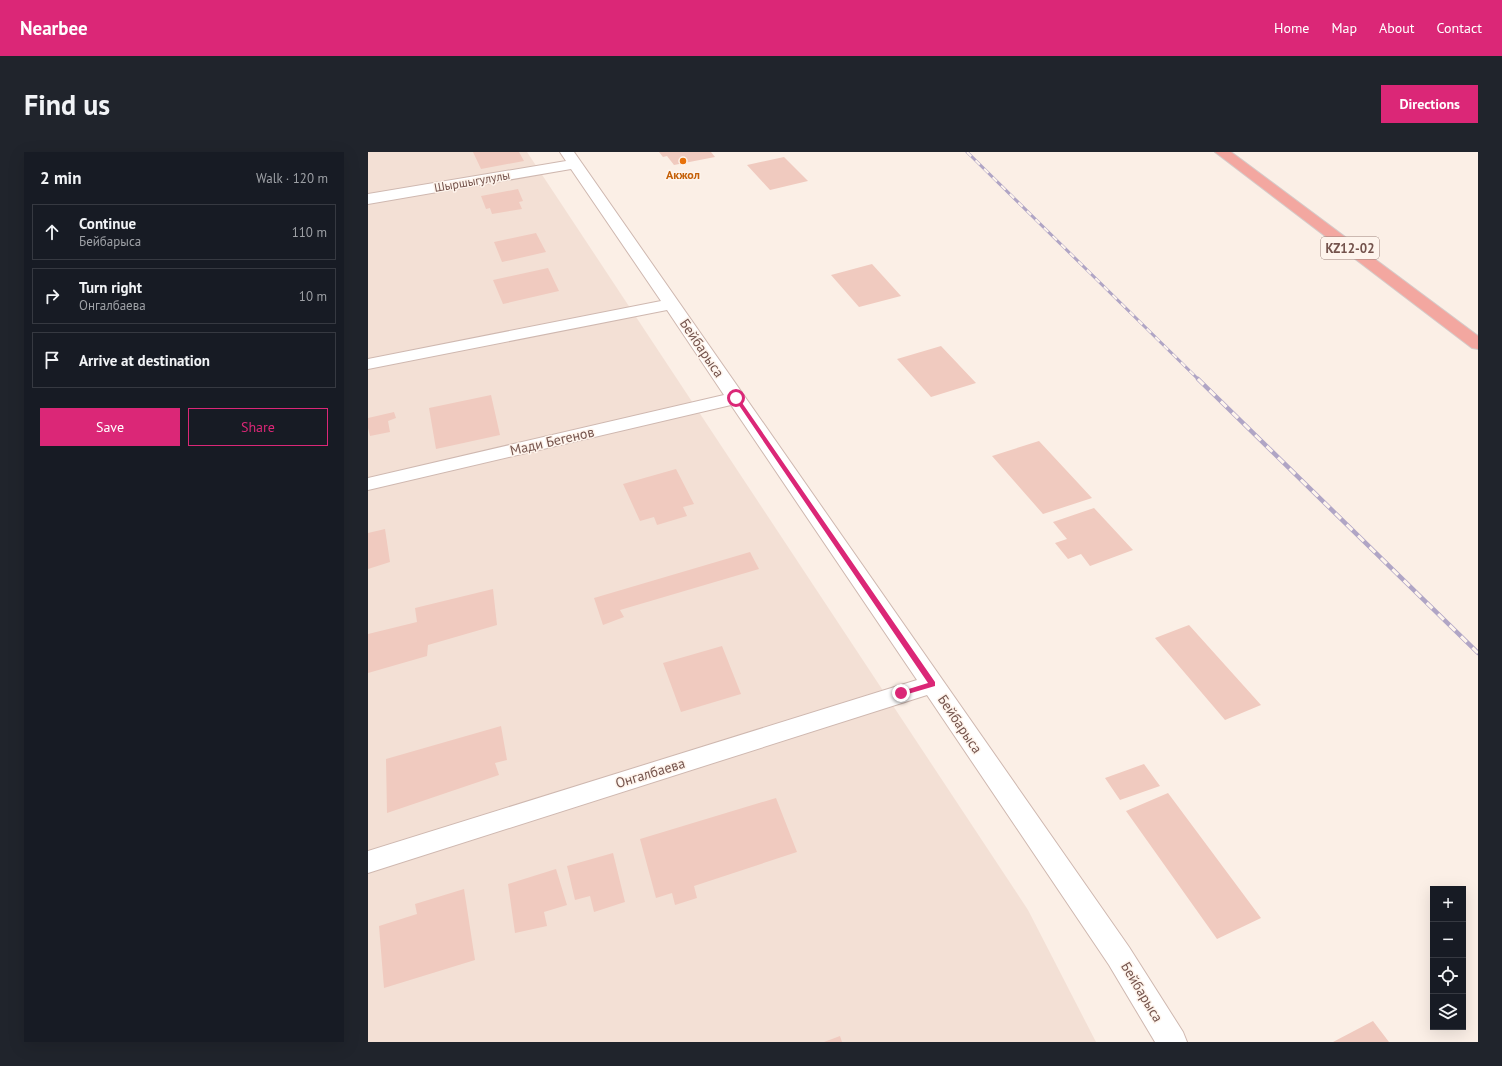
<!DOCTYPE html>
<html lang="en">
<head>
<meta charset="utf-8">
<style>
  :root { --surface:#171b24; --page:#20242c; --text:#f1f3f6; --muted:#9ea1a6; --line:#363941; --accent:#db2777 }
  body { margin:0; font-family:"PT Sans",sans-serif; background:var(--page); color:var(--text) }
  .controls { position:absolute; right:12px; bottom:12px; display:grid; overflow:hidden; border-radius:0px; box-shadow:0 4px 16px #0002 }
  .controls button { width:36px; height:36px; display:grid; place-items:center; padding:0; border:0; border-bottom:1px solid var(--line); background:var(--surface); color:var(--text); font:20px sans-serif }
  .stop { position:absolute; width:12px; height:12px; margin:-9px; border:3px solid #db2777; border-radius:50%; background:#fff }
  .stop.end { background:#db2777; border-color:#fff; box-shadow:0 1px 4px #0008 }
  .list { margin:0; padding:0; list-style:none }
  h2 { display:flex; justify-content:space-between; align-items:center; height:52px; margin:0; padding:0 16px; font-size:17px }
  h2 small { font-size:13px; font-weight:400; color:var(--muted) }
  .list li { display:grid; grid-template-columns:26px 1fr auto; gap:12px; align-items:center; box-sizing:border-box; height:56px; margin:0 8px 8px; padding:0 8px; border:1px solid var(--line); border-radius:0px }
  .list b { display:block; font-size:15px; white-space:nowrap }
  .list p { margin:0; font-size:13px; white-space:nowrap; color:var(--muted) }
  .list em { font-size:13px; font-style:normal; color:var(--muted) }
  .actions { display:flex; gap:8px; padding:12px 16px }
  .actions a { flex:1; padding:9px 0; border:1px solid var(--accent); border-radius:0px; text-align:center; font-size:14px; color:var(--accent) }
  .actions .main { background:var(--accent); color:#fff }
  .icon { flex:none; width:22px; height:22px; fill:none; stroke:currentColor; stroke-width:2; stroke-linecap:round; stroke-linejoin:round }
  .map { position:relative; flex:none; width:1110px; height:890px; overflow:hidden; border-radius:0px }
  header { display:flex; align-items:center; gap:24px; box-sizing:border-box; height:56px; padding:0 20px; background:var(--accent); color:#fff }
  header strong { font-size:19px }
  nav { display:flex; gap:22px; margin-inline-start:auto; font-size:14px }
  .intro { display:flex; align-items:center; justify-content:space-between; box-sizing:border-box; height:96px; padding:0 24px }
  h1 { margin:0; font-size:28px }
  .button { padding:10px 18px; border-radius:0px; background:var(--accent); color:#fff; font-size:14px; font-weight:700 }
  main { display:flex; gap:24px; padding:0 24px }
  aside { flex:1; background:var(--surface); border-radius:0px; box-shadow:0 4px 16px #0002 }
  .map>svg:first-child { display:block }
  .residential { fill:#f3e0d5 }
  .building { fill:#f0cabf }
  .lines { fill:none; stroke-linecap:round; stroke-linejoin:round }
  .minor-casing { stroke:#cfb8b0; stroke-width:2 }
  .highway-casing { stroke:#d5cbc9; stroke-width:2 }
  .minor { fill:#fff; fill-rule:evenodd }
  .highway { fill:#f3a7a0; fill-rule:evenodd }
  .rail-far1-casing { stroke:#b0a5c5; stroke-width:3 }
  .rail-casing { stroke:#b0a5c5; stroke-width:4.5 }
  .rail-far1 { stroke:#fef4ec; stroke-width:2; stroke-dasharray:6; stroke-linecap:butt }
  .rail { stroke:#fef4ec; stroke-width:3; stroke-dasharray:8; stroke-linecap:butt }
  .route { fill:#db2777 }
  .food-dot { fill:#e8710a; stroke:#fef4ec; stroke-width:1.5 }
  .labels { text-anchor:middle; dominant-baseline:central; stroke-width:3; stroke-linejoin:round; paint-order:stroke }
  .far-food-label { font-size:12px; font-weight:bold; fill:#c56008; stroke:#fef4ec }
  .far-street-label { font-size:12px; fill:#74534c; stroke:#fef4ec }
  .shield { fill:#fef4ec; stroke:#9d837c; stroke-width:1 }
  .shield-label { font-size:13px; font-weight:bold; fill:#74534c }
  .street-label { font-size:14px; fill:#74534c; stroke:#fef4ec }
</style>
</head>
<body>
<header>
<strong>Nearbee</strong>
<nav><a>Home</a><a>Map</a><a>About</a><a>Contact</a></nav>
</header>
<div class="intro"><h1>Find us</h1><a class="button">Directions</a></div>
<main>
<aside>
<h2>2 min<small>Walk · 120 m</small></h2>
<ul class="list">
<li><svg class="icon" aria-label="ahead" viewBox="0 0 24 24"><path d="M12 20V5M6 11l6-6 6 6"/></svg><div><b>Continue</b><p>Бейбарыса</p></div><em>110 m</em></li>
<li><svg class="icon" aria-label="right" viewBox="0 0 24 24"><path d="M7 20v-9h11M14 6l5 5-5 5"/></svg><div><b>Turn right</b><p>Онгалбаева</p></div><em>10 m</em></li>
<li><svg class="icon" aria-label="arrive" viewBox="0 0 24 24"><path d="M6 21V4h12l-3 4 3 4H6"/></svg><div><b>Arrive at destination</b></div></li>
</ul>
<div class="actions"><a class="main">Save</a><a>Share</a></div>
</aside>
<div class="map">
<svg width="1110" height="890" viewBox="0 0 1110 890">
  <rect width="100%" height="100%" fill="#fbefe6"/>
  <path class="residential" d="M0,0H159L660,758L728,890H0Z"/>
  <path class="building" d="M105,0H151L156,9L113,17Z
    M291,0H343L347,5L306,13L299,4L295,5Z
    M416,5L440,29L402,38L379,13Z
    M150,37L155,49L151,50L154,57L124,62L122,56L118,57L113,44Z
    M168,81L178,100L134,110L126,90Z
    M504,112L533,144L491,155L463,123Z
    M180,116L191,139L135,152L125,128Z
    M573,194L608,231L563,245L529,207Z
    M123,243L132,283L68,297L61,256Z
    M26,260L28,266L20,269L22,280L2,284L0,276V266Z
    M671,289L724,346L675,362L624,304Z
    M308,317L326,352L315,355L319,364L289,373L286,365L272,369L255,332Z
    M726,356L765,398L722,414L713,402L700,407L687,391L699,387L685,370Z
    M17,377L22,410L0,417V381Z
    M382,400L391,417L252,458L256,465L235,473L226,446Z
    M125,437L129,473L60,493L59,504L0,521V482L49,470L47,456Z
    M821,473L893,553L857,568L787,486Z
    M354,494L373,542L313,560L295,511Z
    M133,574L139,608L127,611L131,623L19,661L18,607Z
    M776,612L792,634L752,648L737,626Z
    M800,641L893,766L849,787L758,659Z
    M408,646L429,700L326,734L329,746L307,753L304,741L288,746L272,687Z
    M245,701L257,750L226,760L222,744L207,748L199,714Z
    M188,717L199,753L176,760L179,774L147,781L140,732Z
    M96,737L107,808L16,836L11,774L49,762L47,752Z
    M1005,869L1021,890H965Z
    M472,884L474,890H456Z"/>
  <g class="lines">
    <g class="minor-casing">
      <path id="minor" d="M192,0H206L761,795L815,880L819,890H787L741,813L559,543L0,721V699L549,528L363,253L0,338V326L356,243L299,158L0,217V207L293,149L203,17L0,52V42L198,9Z"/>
    </g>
    <g class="highway-casing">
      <path id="highway" d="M847,0H863L1110,184V197L1104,196Z"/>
    </g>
    <use href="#minor" class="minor"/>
    <use href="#highway" class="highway"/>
    <g class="rail-far1-casing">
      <path id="rail-far1" d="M599,0L831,228"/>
    </g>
    <g class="rail-casing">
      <path id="rail" d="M830,227L1110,501"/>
    </g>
    <use href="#rail-far1" class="rail-far1"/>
    <use href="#rail" class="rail"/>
  </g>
  <path class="route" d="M366,245H370L567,530V534L533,544L531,543V540L560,531L366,246Z"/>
  <circle class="food-dot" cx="315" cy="9" r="4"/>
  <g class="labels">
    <g class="far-food-label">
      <text x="315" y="22">Акжол</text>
    </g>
    <g class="far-street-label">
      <text transform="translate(104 29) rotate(-10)">Шыршыгулулы</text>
    </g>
    <rect class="shield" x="953" y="85" width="58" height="22" rx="3"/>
    <g class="shield-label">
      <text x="982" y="96">KZ12-02</text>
    </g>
    <g class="street-label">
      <text transform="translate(334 196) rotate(56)">Бейбарыса</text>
      <text transform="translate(184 289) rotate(-13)">Мади Бегенов</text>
      <text transform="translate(592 572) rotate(56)">Бейбарыса</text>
      <text transform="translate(282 621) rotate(-17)">Онгалбаева</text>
      <text transform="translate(774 840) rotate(59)">Бейбарыса</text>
    </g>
  </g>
</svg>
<div class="controls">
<button>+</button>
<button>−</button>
<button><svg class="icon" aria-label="locate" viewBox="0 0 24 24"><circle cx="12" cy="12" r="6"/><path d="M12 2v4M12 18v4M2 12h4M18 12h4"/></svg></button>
<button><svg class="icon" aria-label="layers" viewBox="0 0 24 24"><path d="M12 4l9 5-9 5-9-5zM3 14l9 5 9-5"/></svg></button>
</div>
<div class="stop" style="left:368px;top:246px"></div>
<div class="stop end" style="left:533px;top:541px"></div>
</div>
</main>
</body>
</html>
